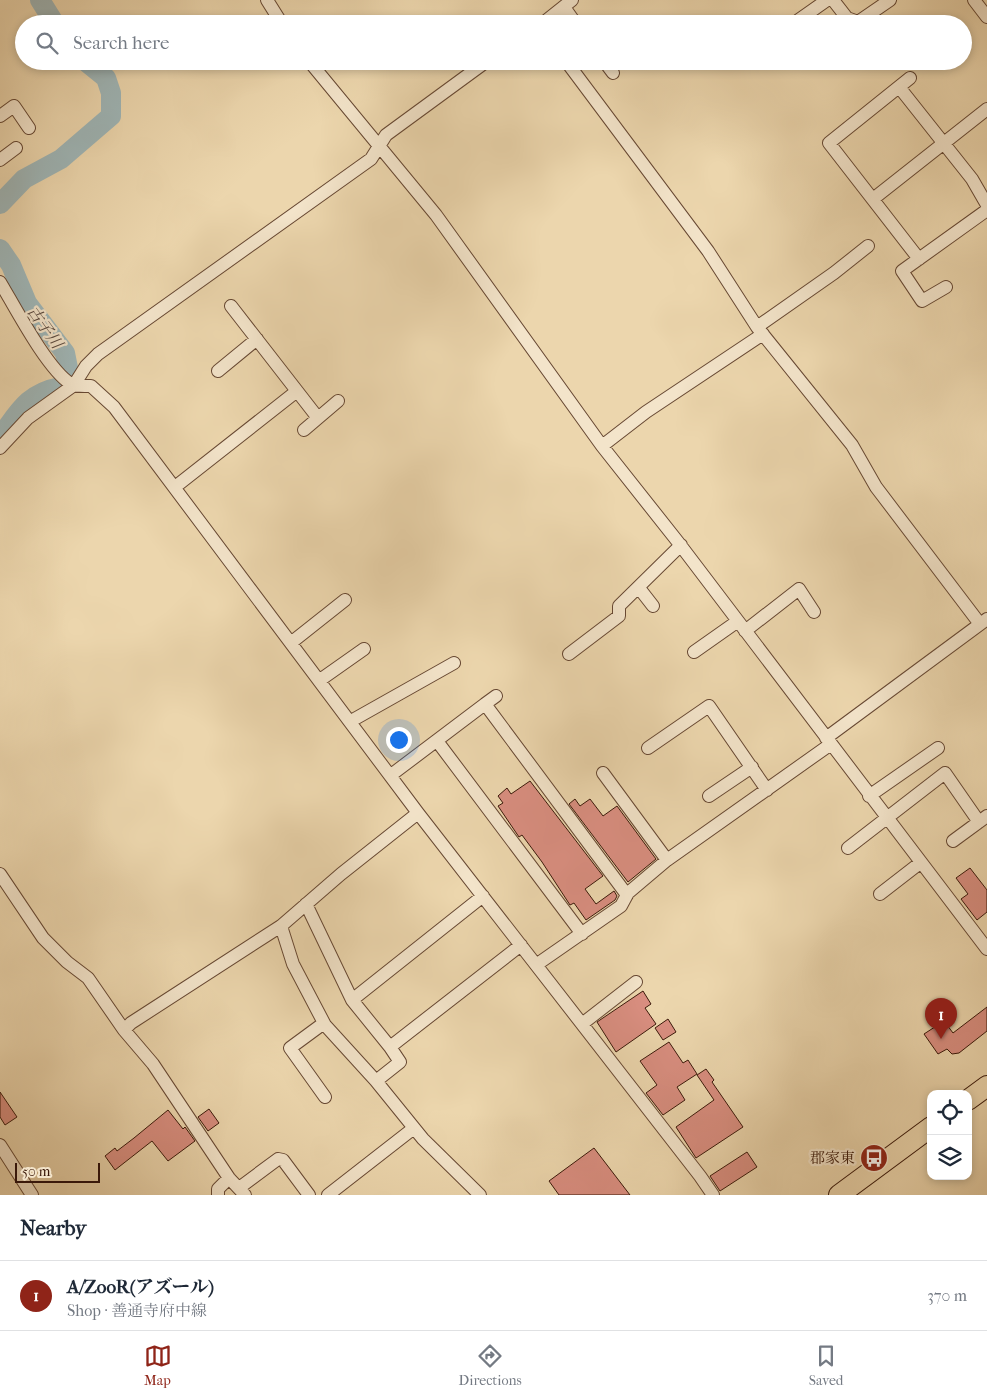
<!DOCTYPE html>
<html lang="en">
<head>
<meta charset="utf-8">
<style>
  :root { --surface:#fff; --page:#f2f2f3; --text:#1f2937; --muted:#747a83; --line:#e0e1e3; --accent:#8f2418 }
  body { margin:0; font-family:"IM FELL French Canon","Noto Serif JP",serif; background:var(--page); color:var(--text) }
  .controls { position:absolute; right:15px; bottom:15px; display:grid; overflow:hidden; border-radius:10px; box-shadow:0 2px 8px #0003 }
  .controls button { width:45px; height:45px; display:grid; place-items:center; padding:0; border:0; border-bottom:1px solid var(--line); background:var(--surface); color:var(--text); font:25px sans-serif }
  .scale { position:absolute; left:15px; bottom:12px; width:85px; box-sizing:border-box; padding-left:5px; border:2px solid #3b190a; border-top:0; font-size:14px; line-height:18px; white-space:nowrap; color:#3b190a; -webkit-text-stroke:4px #f3e4ca; paint-order:stroke }
  .you { position:absolute; left:398px; top:739px; width:18px; height:18px; margin:-12px; border:4px solid #fff; border-radius:50%; background:#1a73e8; box-shadow:0 0 0 8px #1a73e833 }
  .badge { display:grid; place-items:center; width:32px; height:32px; border-radius:50%; background:var(--accent); color:#fff; font-size:16px; font-weight:700 }
  .pin { position:absolute; translate:-50% -41px; filter:drop-shadow(0 1px 2px #0008) }
  .pin::after { content:''; position:absolute; top:26px; width:18px; height:15px; background:inherit; clip-path:polygon(0 0,100% 0,50% 100%) }
  .list { margin:0; padding:0; list-style:none }
  h2 { display:flex; justify-content:space-between; align-items:center; height:65px; margin:0; padding:0 20px; font-size:21px }
  h2 small { font-size:16px; font-weight:400; color:var(--muted) }
  .list li { display:grid; grid-template-columns:32px 1fr auto; gap:15px; align-items:center; box-sizing:border-box; height:70px; padding:0 20px; border-top:1px solid var(--line) }
  .list b { display:block; font-size:19px; white-space:nowrap }
  .list p { margin:0; font-size:16px; white-space:nowrap; color:var(--muted) }
  .list em { font-size:16px; font-style:normal; color:var(--muted) }
  .icon { flex:none; width:28px; height:28px; fill:none; stroke:currentColor; stroke-width:2; stroke-linecap:round; stroke-linejoin:round }
  .map { position:relative; flex:none; width:987px; height:1195px; overflow:hidden }
  .search { position:absolute; background:var(--surface); box-shadow:0 2px 8px #0003; left:15px; right:15px; top:15px; height:55px; display:flex; align-items:center; gap:12px; box-sizing:border-box; padding:0 18px; border-radius:28px; color:var(--muted); font-size:19px }
  .sheet { height:135px; background:var(--surface) }
  nav { display:flex; justify-content:space-around; align-items:center; box-sizing:border-box; height:70px; border-top:1px solid var(--line); background:var(--surface); font-size:14px; color:var(--muted) }
  nav a { display:grid; justify-items:center; gap:2px }
  nav .on { color:var(--accent) }
  .map>svg:first-child { display:block }
  .lines { fill:none; stroke-linecap:round; stroke-linejoin:round }
  .river { stroke:#9fb6b7; stroke-width:20 }
  .building { fill:#d98e80; stroke:#3b190a }
  .minor-casing { stroke:#674833; stroke-width:14 }
  .primary-casing { stroke:#3b190a; stroke-width:22 }
  .minor { stroke:#f3e4ca; stroke-width:12 }
  .primary { stroke:#ecd6ad; stroke-width:20 }
  .labels { text-anchor:middle; dominant-baseline:central; stroke-width:4.5; stroke-linejoin:round; paint-order:stroke }
  .poi-label { font-size:15px; fill:#3b190a; stroke:#f3e4ca; text-anchor:end }
  .water-label { font-size:16px; font-style:italic; fill:#59483e; stroke:#f3e4ca }
</style>
</head>
<body>
<div class="map">
<svg width="987" height="1195" viewBox="0 0 987 1195">
  <rect width="100%" height="100%" fill="#ecd6ad"/>
  <filter id="stains"><feTurbulence type="fractalNoise" baseFrequency=".004" numOctaves="4"/><feColorMatrix values="0 0 0 0 .2 0 0 0 0 .09 0 0 0 0 .02 0 0 0 .5 -.17"/></filter>
  <radialGradient id="worn" r=".72"><stop offset=".6" stop-color="#630" stop-opacity="0"/><stop offset="1" stop-color="#630" stop-opacity=".3"/></radialGradient>
  <g class="lines">
    <path class="river" d="M40,0L55,24
      M0,204L24,179L61,159L111,116V93L106,78L85,61
      M0,249L11,265L27,303L65,353L69,373L60,387C27,393 18,413 0,437"/>
  </g>
  <path class="building" d="M530,781L603,876L585,889L596,904L614,891L617,896L615,900L586,920L574,903L570,905L542,862L522,835L519,837L498,806L503,803L498,796L507,788L511,794Z
    M575,799L580,806L590,799L603,816L617,806L656,859L628,882L569,804Z
    M970,868L987,890V912L977,920L961,899L968,894L956,878Z
    M643,991L651,1004L645,1008L656,1024L616,1052L597,1022Z
    M987,1007V1031L959,1053L952,1054L947,1049L938,1054L924,1034L944,1021L953,1033Z
    M668,1019L676,1032L663,1040L655,1028Z
    M669,1042L683,1063L688,1060L697,1074L677,1087L685,1100L663,1115L646,1093L657,1085L640,1061Z
    M706,1069L714,1080L712,1082L743,1127L696,1158L676,1127L714,1100L697,1075Z
    M0,1092L17,1117L5,1125L0,1117Z
    M209,1109L219,1123L208,1131L198,1117Z
    M168,1110L183,1129L185,1127L195,1141L168,1161L152,1141L115,1170L105,1156L115,1148L117,1151L134,1138Z
    M594,1148L630,1195H559L549,1181Z
    M747,1152L757,1167L720,1191L710,1176Z"/>
  <g class="lines">
    <g class="minor-casing">
      <path id="minor" d="M267,0L282,24
        M833,0L847,18L858,22L890,0
        M974,0L987,17
        M564,7L576,24
        M542,24L572,0
        M793,24L827,0
        M309,61L436,215L602,446L678,542L987,949
        M566,61L708,251L757,327L852,445L876,487L980,624
        M604,61L613,73
        M910,78L829,143L919,259
        M899,87L972,179L987,205
        M0,116L14,106L29,128
        M0,160L16,148
        M873,199L987,109
        M0,282C15,307 47,369 71,384C77,387 85,386 91,386L114,407L418,813L700,1176L713,1195
        M946,287L922,301L902,271L987,210
        M231,306L318,418
        M757,327L834,273L868,246
        M218,371L257,339
        M304,430L338,401
        M602,446L646,412L763,334
        M0,448L28,418L74,385L86,366L98,354L371,159L386,135L487,61
        M175,487L297,391
        M639,588L653,606
        M745,631L799,589L814,612
        M292,642L345,600
        M694,652L738,621
        M569,654L619,616V606L681,545
        M320,680L364,649
        M485,704L496,696
        M351,721L454,663
        M826,738L987,619
        M437,741L582,934
        M648,748L709,706L767,790
        M603,773L667,860
        M391,775L485,704L627,895
        M709,796L752,767
        M869,796L938,748
        M953,841L987,816
        M848,848L945,773L979,822
        M0,874L43,938L67,962L88,978L124,1030L153,1064L229,1178L245,1195
        M880,894L920,863
        M306,904L352,1000L390,1047
        M281,926L293,964L325,1025L376,1081L423,1139L480,1195
        M536,965L621,906L628,893L667,860L831,744
        M352,1000L483,896
        M324,1023L290,1048L325,1097
        M582,1024L636,982
        M124,1030L131,1023L281,926L341,874L418,813
        M376,1081L400,1062L390,1047L521,945
        M0,1145L32,1195
        M239,1188L278,1159L283,1160L309,1195
        M218,1195V1189L229,1178
        M328,1195L414,1128"/>
    </g>
    <g class="primary-casing">
      <path id="primary" d="M968,1100L987,1086
        M839,1195L931,1127"/>
    </g>
    <use href="#minor" class="minor"/>
    <use href="#primary" class="primary"/>
  </g>
  <defs>
    <g id="bus-disc" transform="scale(1.4375)"><circle r="9.5" fill="#8f2418" stroke="#f3e4ca"/><path d="M-5-6H5V4H4V6H2V4H-2V6H-4V4H-5ZM-3.5-4V0h7V-4ZM-3.5 1.2v1.5H-2V1.2ZM2 1.2v1.5H3.5V1.2Z" fill="#fff"/></g>
  </defs>
  <g fill-rule="evenodd">
    <use href="#bus-disc" x="874" y="1158"/>
  </g>
  <g class="labels">
    <g class="poi-label">
      <text x="855" y="1158">郡家東</text>
    </g>
    <g class="water-label">
      <text transform="translate(45 327) rotate(54)">古子川</text>
    </g>
  </g>
  <rect width="100%" height="100%" filter="url(#stains)"/>
  <rect width="100%" height="100%" fill="url(#worn)"/>
</svg>
<div class="controls">
<button><svg class="icon" aria-label="locate" viewBox="0 0 24 24"><circle cx="12" cy="12" r="6"/><path d="M12 2v4M12 18v4M2 12h4M18 12h4"/></svg></button>
<button><svg class="icon" aria-label="layers" viewBox="0 0 24 24"><path d="M12 4l9 5-9 5-9-5zM3 14l9 5 9-5"/></svg></button>
</div>
<div class="scale">50 m</div>
<div class="you"></div>
<div class="pin badge" style="left:941px;top:1039px">1</div>
<div class="search"><svg class="icon" aria-label="search" viewBox="0 0 24 24"><circle cx="10" cy="10" r="6"/><path d="M15 15l6 6"/></svg>Search here</div>
</div>
<section class="sheet">
<h2>Nearby<small></small></h2>
<ul class="list">
<li><span class="badge">1</span><div><b>A/ZooR(アズール)</b><p>Shop · 善通寺府中線</p></div><em>370 m</em></li>
</ul>
</section>
<nav>
<a class="on"><svg class="icon" aria-label="map" viewBox="0 0 24 24"><path d="M3 6l6-2 6 2 6-2v14l-6 2-6-2-6 2zM9 4v14M15 6v14"/></svg>Map</a>
<a><svg class="icon" aria-label="directions" viewBox="0 0 24 24"><path d="M12 3l9 9-9 9-9-9zM9 14v-3h6M13 9l2 2-2 2"/></svg>Directions</a>
<a><svg class="icon" aria-label="saved" viewBox="0 0 24 24"><path d="M7 4h10v16l-5-4-5 4z"/></svg>Saved</a>
</nav>
</body>
</html>
